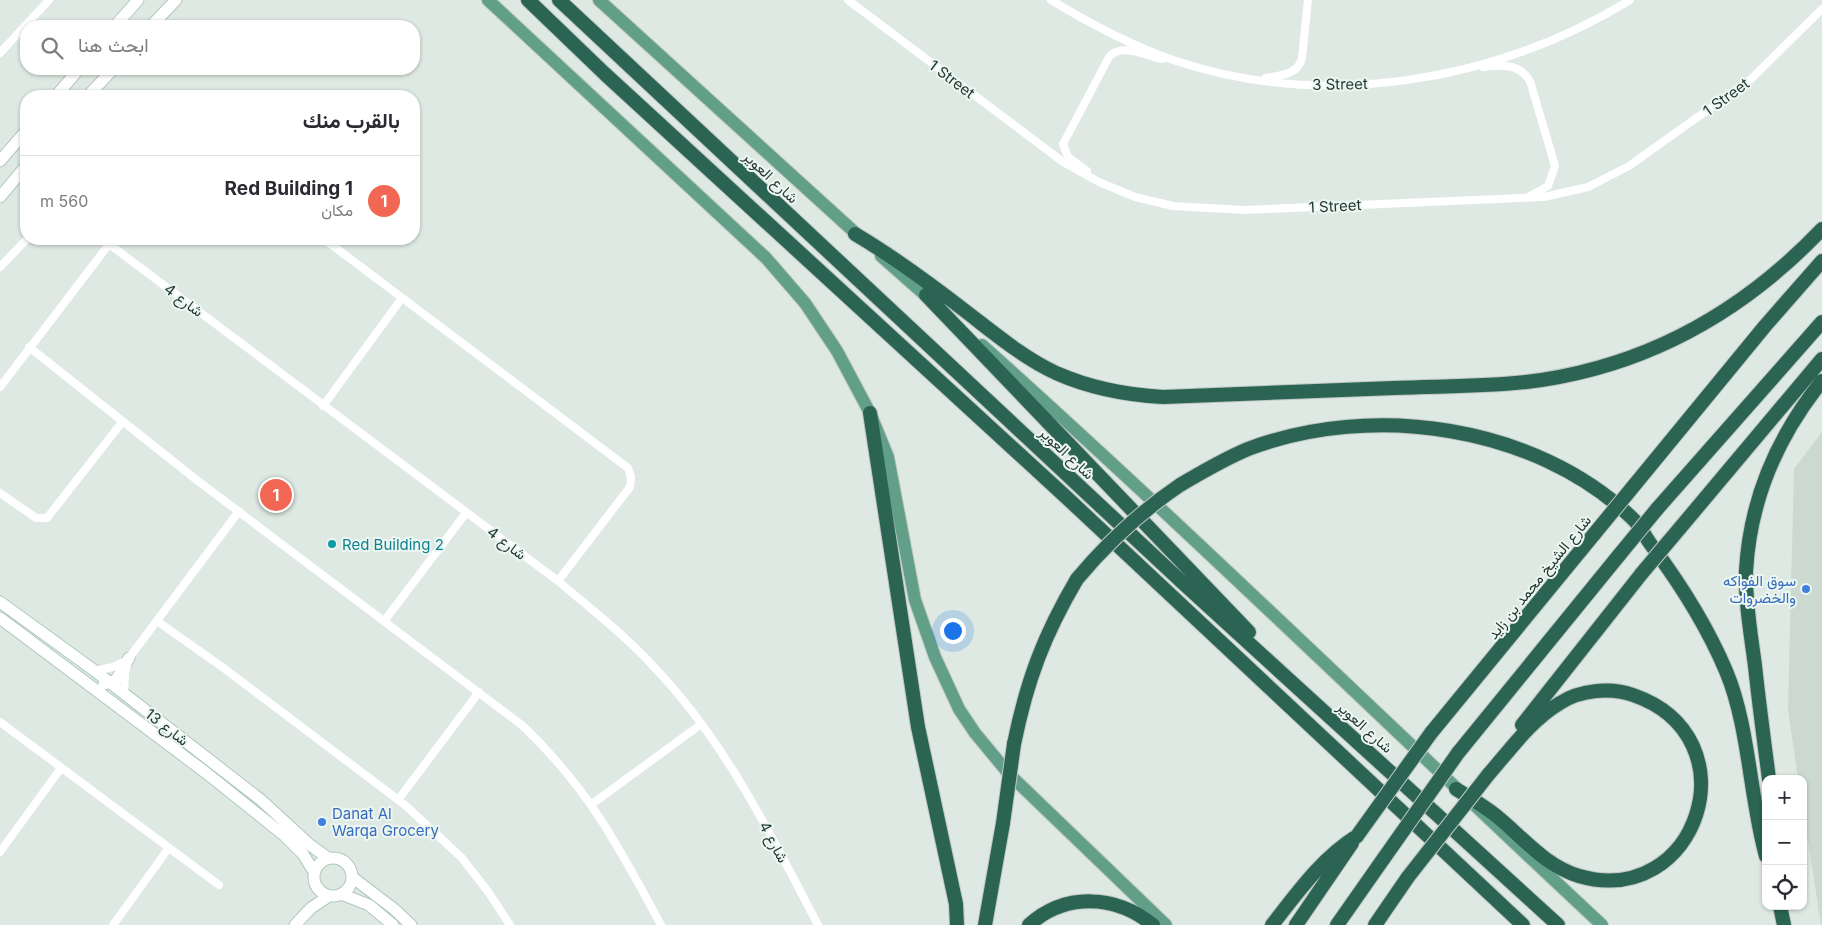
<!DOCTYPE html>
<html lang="ar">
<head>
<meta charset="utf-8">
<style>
  :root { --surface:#fff; --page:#f7f7f7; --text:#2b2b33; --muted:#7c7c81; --line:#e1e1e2; --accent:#f16753 }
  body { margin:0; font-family:Inter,Vazirmatn,sans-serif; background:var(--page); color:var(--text); direction:rtl }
  .controls { position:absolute; right:15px; bottom:15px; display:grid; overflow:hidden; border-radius:10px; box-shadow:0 1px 4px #0004 }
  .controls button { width:45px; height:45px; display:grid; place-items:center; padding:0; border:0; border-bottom:1px solid var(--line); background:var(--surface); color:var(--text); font:25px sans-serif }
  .you { position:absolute; left:952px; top:630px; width:18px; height:18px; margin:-12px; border:4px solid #fff; border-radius:50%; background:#1a73e8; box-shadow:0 0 0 8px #1a73e833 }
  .badge { display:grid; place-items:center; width:32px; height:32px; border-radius:50%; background:var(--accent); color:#fff; font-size:16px; font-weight:700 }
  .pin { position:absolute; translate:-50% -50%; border:2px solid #fff; box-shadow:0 1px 5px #0006 }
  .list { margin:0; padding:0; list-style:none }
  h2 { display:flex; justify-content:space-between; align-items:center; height:65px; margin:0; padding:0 20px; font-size:21px }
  h2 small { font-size:16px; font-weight:400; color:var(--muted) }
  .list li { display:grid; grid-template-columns:32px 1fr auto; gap:15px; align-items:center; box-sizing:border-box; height:90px; padding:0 20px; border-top:1px solid var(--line) }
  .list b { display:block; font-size:19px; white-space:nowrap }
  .list p { margin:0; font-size:16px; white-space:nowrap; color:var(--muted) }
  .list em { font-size:16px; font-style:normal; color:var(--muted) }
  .icon { flex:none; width:28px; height:28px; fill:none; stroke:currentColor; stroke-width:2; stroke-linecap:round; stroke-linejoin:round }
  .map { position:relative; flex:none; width:1822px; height:925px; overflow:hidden; direction:ltr }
  .search { position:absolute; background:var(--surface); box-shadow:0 1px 4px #0004; left:20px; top:20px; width:400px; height:55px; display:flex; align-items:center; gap:12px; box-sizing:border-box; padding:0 18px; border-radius:20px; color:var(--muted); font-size:19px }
  .panel { position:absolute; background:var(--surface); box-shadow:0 1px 4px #0004; left:20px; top:90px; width:400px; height:155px; border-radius:20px; direction:rtl }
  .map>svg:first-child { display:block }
  .built { fill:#ccd9d1 }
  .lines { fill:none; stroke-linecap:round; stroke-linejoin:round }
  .secondary-casing { stroke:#b1c9bd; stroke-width:13 }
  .primary-casing { stroke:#c0c7c5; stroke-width:14 }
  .highway-casing { stroke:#c0c7c5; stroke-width:16 }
  .street { stroke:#fff; stroke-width:8 }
  .secondary { stroke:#fff; stroke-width:11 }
  .primary { stroke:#629f88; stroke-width:12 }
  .highway { stroke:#2b6452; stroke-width:14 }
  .highway-bridge-casing { stroke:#c0c7c5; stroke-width:16; stroke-linecap:butt }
  .highway-bridge { stroke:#2b6452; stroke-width:14 }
  .culture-dot { fill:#0f9aa8; stroke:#edf6f1; stroke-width:2 }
  .shop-dot { fill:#3f7fe0; stroke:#edf6f1; stroke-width:2 }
  .labels { text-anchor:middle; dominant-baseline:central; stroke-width:4; stroke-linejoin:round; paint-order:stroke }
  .street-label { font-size:15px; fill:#1f382f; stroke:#edf6f1 }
  .culture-label { font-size:15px; fill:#0d838f; stroke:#edf6f1; text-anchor:start }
  .shop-label { font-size:15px; fill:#366cbe; stroke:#edf6f1; text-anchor:end }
</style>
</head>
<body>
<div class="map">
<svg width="1822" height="925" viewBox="0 0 1822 925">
  <rect width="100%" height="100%" fill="#dde9e2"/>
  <path class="built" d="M1822,432V925H1821L1803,809V779H1798L1788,709L1794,469Z"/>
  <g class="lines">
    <g class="secondary-casing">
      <path id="secondary" d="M115,26L138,0
        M151,26L176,0
        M56,96L79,69
        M88,96L113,69
        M0,161L26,131
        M0,197L26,166
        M0,602L95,671L261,800L310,845L328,858
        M0,618L205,772L285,836L303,854L314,872
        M104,684L116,680L129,658
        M314 877a19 19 0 1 1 38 0a19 19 0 1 1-38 0Z
        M352,877L394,909L411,925
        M341,894L369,905L393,925
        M295,925L311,908L329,896"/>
    </g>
    <g class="primary-casing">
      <path id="primary" d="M488,0L766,258L805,303L837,351L870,413L888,457L915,600L935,657L959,709L975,733L1009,774L1166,925
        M599,0L862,239
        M881,256L933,302
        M982,345C1193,534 1395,732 1602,925"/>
    </g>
    <g class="highway-casing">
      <path id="highway" d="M528,0L605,74L1066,497L1523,925
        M559,0L1184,584L1558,925
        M855,234C894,257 929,283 964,310C994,333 1022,357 1056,373C1090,388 1126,395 1163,397C1240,394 1317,391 1394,388C1438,386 1482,387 1526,382C1643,368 1741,314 1822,229
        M926,295L1249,632
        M870,413L918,727L956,904L957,925
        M1180,485C1202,472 1224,459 1248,449C1371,402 1535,425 1632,518C1640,525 1645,537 1652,546C1681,585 1707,626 1726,671C1749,725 1750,799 1766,856
        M1632,488L1765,326L1822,261
        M1657,509L1822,322
        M1680,528L1822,359
        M1522,725L1642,573
        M1431,733L1595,533
        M1014,744C1027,680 1044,635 1077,579
        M1458,753L1620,554
        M1769,779C1764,741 1759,703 1755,666C1751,635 1745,602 1746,571C1750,499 1777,437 1822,381
        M1456,789C1469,797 1482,805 1494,814C1522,836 1543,865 1579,876C1698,910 1755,737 1633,695C1610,687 1580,690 1560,703C1531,720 1510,750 1488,775
        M1780,906L1784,925
        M985,925L1003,823
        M1029,925C1066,892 1116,895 1153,925
        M1272,925C1298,892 1321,859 1357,836
        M1296,925L1352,843
        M1337,925L1384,858
        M1375,925L1408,877"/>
    </g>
    <path class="street" d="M848,0L1063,162L1099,182L1135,197L1173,206L1244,210L1544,197L1588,187L1629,166L1751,79L1822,9
      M1051,0C1089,23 1130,45 1173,60C1324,111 1496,82 1630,0
      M0,53L49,0
      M1483,67C1502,65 1519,63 1530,81L1555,166L1548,186L1530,196
      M1266,78C1280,75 1298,75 1302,58L1308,0
      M1087,171L1068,157L1063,144L1109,57C1122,42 1146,56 1162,59
      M324,239L628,468L631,477L630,487L558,581
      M109,244L558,581C591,609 625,635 654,667C725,741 771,835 818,925
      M0,267L27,239
      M29,347L198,481L523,726C588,788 619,847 661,925
      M0,387L113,239
      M323,406L402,298
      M0,493L36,518H47L123,421
      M385,620L466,513
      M157,621L225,669L405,805L462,858L489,893L510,925
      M95,671L113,667L126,661
      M124,694L125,673L129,658L239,511
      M0,722L219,885
      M398,800L479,692
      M592,804L700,725
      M0,852L61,768
      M113,925L168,849"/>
    <use href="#secondary" class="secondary"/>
    <use href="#primary" class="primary"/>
    <use href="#highway" class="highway"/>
    <g class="highway-bridge-casing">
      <path id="highway-bridge" d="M1595,533L1632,488
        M1620,554L1657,509
        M1642,573L1680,528
        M1077,579C1108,542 1140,512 1180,485
        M1003,823L1014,744
        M1357,836L1431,733
        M1384,858L1458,753
        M1408,877L1488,775"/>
    </g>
    <use href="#highway-bridge" class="highway-bridge"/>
  </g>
  <circle class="culture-dot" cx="332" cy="544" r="5"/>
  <g class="shop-dot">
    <circle cx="1806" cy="589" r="5"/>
    <circle cx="322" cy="822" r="5"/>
  </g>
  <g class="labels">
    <g class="street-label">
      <text transform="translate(952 79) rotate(37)">1 Street</text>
      <text transform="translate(1340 84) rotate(-1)">3 Street</text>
      <text transform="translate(1726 97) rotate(-36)">1 Street</text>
      <text transform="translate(771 177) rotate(43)">شارع العوير</text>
      <text transform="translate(1335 206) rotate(-3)">1 Street</text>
      <text transform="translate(184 300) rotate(37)">شارع 4</text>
      <text transform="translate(1067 453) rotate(43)">شارع العوير</text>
      <text transform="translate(507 543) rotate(37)">شارع 4</text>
      <text transform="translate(1539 577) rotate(-51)">شارع الشيخ محمد بن زايد</text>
      <text transform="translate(167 727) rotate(38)">شارع 13</text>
      <text transform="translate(1365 727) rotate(42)">شارع العوير</text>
      <text transform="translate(774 842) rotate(62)">شارع 4</text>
    </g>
    <g class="culture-label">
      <text x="342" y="544">Red Building 2</text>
    </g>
    <g class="shop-label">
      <text x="1796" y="580">سوق الفواكه<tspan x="1796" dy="17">والخضروات</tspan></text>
      <text x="332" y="813" text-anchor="start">Danat Al<tspan x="332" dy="17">Warqa Grocery</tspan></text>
    </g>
  </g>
</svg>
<div class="controls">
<button>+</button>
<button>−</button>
<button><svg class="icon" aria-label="locate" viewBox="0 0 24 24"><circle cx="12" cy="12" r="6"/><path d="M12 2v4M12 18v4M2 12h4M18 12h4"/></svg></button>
</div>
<div class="you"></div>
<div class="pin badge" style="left:276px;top:495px">1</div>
<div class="search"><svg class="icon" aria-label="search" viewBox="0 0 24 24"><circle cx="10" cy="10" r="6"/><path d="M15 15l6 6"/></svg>ابحث هنا</div>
<section class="panel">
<h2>بالقرب منك<small></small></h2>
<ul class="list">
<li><span class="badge">1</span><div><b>Red Building 1</b><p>مكان</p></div><em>560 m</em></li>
</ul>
</section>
</div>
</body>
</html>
